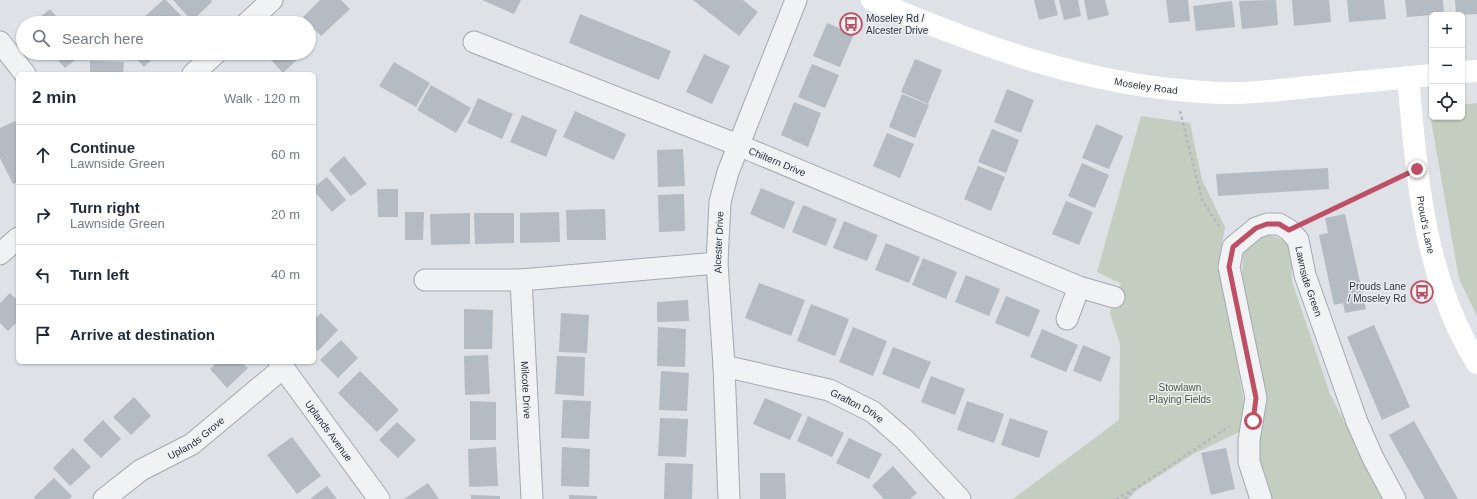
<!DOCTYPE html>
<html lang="en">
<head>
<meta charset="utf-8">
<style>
  :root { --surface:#fff; --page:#f2f2f3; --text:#1f2937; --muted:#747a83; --line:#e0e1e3 }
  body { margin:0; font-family:Helvetica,sans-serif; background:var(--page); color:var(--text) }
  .controls { position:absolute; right:12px; top:12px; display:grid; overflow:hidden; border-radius:6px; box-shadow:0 1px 3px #0004 }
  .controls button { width:36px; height:36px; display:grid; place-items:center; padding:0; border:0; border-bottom:1px solid var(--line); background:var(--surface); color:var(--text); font:20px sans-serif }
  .stop { position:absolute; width:12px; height:12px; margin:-9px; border:3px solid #be4f64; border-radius:50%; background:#fff }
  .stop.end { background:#be4f64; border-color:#fff; box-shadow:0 1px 4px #0008 }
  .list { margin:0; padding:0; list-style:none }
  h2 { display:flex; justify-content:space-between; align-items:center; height:52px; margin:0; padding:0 16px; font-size:17px }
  h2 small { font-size:13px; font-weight:400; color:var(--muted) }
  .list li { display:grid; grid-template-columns:26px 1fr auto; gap:12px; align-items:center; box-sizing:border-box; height:60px; padding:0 16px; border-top:1px solid var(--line) }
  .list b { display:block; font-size:15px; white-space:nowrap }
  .list p { margin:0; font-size:13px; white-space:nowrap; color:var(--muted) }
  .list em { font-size:13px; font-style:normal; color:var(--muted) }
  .icon { flex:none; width:22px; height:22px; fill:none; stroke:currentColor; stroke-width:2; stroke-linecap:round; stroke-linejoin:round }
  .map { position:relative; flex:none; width:1477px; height:499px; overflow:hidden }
  .search { position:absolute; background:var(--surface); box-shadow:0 1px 3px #0004; left:16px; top:16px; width:300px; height:44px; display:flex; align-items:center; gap:10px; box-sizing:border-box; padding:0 14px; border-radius:22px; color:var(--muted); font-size:15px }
  .panel { position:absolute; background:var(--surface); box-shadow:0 1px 3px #0004; left:16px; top:72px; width:300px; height:292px; border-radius:6px }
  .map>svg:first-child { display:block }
  .green { fill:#c4cec0 }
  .building { fill:#b5bbc2 }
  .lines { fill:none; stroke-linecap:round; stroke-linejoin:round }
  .street-casing { stroke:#a4a8af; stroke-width:23 }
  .path { stroke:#b4b8bc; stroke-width:2.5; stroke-dasharray:3 3; stroke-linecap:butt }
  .street { stroke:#f0f2f4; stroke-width:21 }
  .secondary { stroke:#fff; stroke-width:22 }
  .route { stroke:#be4f64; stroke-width:5 }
  .labels { text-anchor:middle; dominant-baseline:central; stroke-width:3; stroke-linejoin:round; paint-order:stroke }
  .poi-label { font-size:10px; fill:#29303a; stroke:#edf0f3; text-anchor:start }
  .street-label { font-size:10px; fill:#29303a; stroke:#edf0f3 }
  .park-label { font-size:10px; fill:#3e5537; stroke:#edf0f3 }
</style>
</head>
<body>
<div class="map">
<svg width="1477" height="499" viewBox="0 0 1477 499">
  <rect width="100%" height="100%" fill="#dee1e6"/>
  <path class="green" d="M1477,103V316L1459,279L1429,109H1432V117H1462V105Z
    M1141,116L1190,123L1202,180L1225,227L1220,256L1248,428L1195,453L1137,490L1128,499H1013L1119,420L1120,344L1110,313L1114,297L1121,284L1097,272Z
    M1269,235C1306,247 1289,253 1292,281L1330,394L1385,499H1272L1271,497L1257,457L1258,360L1242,275L1243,252L1258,237Z"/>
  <path class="building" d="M163,0H166L188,23H150L144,17Z
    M173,0H211L212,2L192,21Z
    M320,0H341L350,9L321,36L303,17Z
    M482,0H521L514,14Z
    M693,0H743L758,12L739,36Z
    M1034,0H1054L1058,15L1039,20Z
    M1059,0H1078L1081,16L1064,20Z
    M1084,0H1105L1109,15L1088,20Z
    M1166,0H1188L1190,21L1169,23Z
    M1276,0L1278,25L1242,29L1239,1Z
    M1292,0H1329L1331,22L1294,26Z
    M1347,0H1384L1386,19L1349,22Z
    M1405,0H1443L1444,14L1407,17Z
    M1455,0H1477V14L1456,15Z
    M1232,1L1235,27L1196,31L1193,6Z
    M50,9L62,23H33Z
    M580,14L671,51L659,80L569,43Z
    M827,23L854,34L840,67L813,56Z
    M52,53H84L65,68Z
    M131,53H159L144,67Z
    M265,53H304L283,73Z
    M704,54L730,66L712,104L686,92Z
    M915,59L942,70L928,104L901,92Z
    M90,61L124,62L123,74H90Z
    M394,62L430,83L416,107L379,86Z
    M812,64L839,75L825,108L798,97Z
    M431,85L471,108L456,133L417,110Z
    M1007,89L1034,100L1021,133L994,122Z
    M902,94L929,105L915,138L889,127Z
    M478,98L513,114L502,139L467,123Z
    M794,102L821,113L808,147L781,135Z
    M575,111L626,134L614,160L563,137Z
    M522,115L557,130L546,157L510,142Z
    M15,121L18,128V182L13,184L0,158V128Z
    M1096,124L1123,136L1109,169L1082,158Z
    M992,129L1019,140L1006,173L978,162Z
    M887,133L914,144L900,178L873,166Z
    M683,149L685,186L658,187L657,150Z
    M344,156L367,184L351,196L329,170Z
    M1082,163L1109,175L1095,208L1068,196Z
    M978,166L1005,177L991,211L964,199Z
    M1328,168L1329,189L1218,196L1216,174Z
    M327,177L346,200L332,212L314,191V187Z
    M761,188L795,202L784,229L750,214Z
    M377,189H398V217H378Z
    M684,194L685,231L659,232L658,195Z
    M1066,201L1093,212L1079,245L1052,234Z
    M803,205L837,219L826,246L792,232Z
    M605,209L606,240H567L566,210Z
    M405,212H424L423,240H405Z
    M559,212L560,242L520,243V213Z
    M470,213V244L431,245L430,214Z
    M474,213H514V243L475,244Z
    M1345,214L1366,309L1345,313L1343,303L1334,305L1319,235L1328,233L1325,218Z
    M844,221L878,235L867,261L833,248Z
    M886,243L920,257L909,283L875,270Z
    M923,258L957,272L946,299L912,285Z
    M966,275L1000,289L989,316L955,302Z
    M759,283L805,300L791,336L745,318Z
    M10,293L18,301V321L8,331L0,323V303Z
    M1006,296L1040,310L1029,337L995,323Z
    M688,300L689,321L657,322V302Z
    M811,304L849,319L835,356L797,341Z
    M464,309L493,310L492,349H464Z
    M321,313L338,330L318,351L314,347V319Z
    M561,313L589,315L587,353L559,352Z
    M1374,325L1410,407L1382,420L1347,337Z
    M658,327L686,329L685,367L657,366Z
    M853,327L887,341L873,376L839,362Z
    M1042,329L1078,345L1066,372L1030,357Z
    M341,340L358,358L338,378L320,360Z
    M1083,345L1111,357L1101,382L1073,371Z
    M893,347L931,362L919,389L882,374Z
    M488,355L490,394L465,395L464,356Z
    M557,356L585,357L584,396L555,394Z
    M217,362H241L248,368L227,388L210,369Z
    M360,371L399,410L377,432L338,393Z
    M661,371L689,373L687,411L659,410Z
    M931,376L965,389L955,415L921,402Z
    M134,397L151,416L131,435L113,417Z
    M765,398L802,414L790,440L753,424Z
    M563,400L591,401L589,439L561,438Z
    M470,401L496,402V440H470Z
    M967,401L1004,414L994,443L957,430Z
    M808,416L844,433L832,457L797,441Z
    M660,418L688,419L686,457L658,456Z
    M1010,418L1048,431L1039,458L1001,445Z
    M103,420L121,439L101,458L83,440Z
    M1414,421L1458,499H1425L1389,435Z
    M397,422L416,440L398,458L379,440Z
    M292,437L321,476L297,494L267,455Z
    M849,438L882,454L869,479L836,463Z
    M496,447L498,486L469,487L468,449Z
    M562,447L590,449L589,487L561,486Z
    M73,448L91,467L70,486L53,468Z
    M1226,448L1235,489L1211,495L1201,453Z
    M665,463L693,464L692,499H664Z
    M893,466L917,493L910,499H884L872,486Z
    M760,473H785L786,499H760Z
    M54,478L72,496L69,499H35L34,497Z
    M428,483L439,499H404Z
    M327,486L337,499H310Z
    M471,495L500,496V499H471Z
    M569,495L597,496V499H569Z"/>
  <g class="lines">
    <g class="street-casing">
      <g id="street">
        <path d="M247,23L272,0"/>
        <path d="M0,42L25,74"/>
        <path id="s1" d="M474,42L738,145L1079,287L1114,297"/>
        <path d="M193,74L216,53"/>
        <path d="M0,254L18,238"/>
        <path d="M425,280H521L717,263"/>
        <path id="s2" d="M521,280L532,499"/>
        <path d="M1067,319L1079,287"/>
        <path id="s3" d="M279,362L379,499"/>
        <path id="s4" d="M724,366L829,390L873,412L904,439L960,499"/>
        <path id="s5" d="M104,499L141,470L192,444L283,368"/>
        <path id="s6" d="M729,499L724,366L717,263L720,202L728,172L796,0"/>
        <path id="s7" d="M1261,499L1249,462V440L1256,398L1229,267L1233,247L1256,228L1267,224H1279L1289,230L1298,240L1305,275L1357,422L1373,458L1395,499"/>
      </g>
    </g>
    <path class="path" d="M1180,111L1202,200L1221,229
      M1309,221L1396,179
      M1116,499L1134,489
      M1125,499L1136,488L1230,426"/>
    <use href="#street" class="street"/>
    <g class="secondary">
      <path id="s8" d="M872,0C979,46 1086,85 1203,92C1238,95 1273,91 1308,87C1350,83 1391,79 1432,75"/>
      <path d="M1462,72L1477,71"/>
      <path id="s9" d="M1408,77C1417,176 1423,276 1477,363"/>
    </g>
  </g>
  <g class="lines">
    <path class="route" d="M1253,421L1256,398L1229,267L1233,247L1256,228L1267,224H1279L1289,230L1417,169"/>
  </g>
  <defs>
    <g id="bus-ring" transform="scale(1.15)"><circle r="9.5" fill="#edf0f3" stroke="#be4f64" stroke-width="1.5"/><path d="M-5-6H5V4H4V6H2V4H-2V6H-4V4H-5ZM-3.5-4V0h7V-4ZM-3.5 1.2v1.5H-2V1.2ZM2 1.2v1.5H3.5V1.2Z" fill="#be4f64"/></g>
  </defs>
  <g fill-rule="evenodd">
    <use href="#bus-ring" x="851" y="24"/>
    <use href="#bus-ring" x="1422" y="292"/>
  </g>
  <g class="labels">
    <g class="poi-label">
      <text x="866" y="18">Moseley Rd /<tspan x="866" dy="12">Alcester Drive</tspan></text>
      <text x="1406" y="286" text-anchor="end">Prouds Lane<tspan x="1406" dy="12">/ Moseley Rd</tspan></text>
    </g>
    <g class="street-label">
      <text stroke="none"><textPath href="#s8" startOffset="288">Moseley Road</textPath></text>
      <text stroke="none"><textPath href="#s1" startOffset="326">Chiltern Drive</textPath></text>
      <text stroke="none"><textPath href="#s9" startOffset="149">Proud's Lane</textPath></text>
      <text stroke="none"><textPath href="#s6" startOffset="257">Alcester Drive</textPath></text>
      <text stroke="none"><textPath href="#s7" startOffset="379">Lawnside Green</textPath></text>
      <text stroke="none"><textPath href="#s2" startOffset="110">Milcote Drive</textPath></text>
      <text stroke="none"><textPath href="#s4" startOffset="140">Grafton Drive</textPath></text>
      <text stroke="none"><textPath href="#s3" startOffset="85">Uplands Avenue</textPath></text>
      <text stroke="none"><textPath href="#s5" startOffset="111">Uplands Grove</textPath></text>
    </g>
    <g class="park-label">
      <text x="1180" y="387">Stowlawn<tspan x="1180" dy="12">Playing Fields</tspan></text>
    </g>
  </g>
</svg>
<div class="controls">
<button>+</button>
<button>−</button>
<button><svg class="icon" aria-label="locate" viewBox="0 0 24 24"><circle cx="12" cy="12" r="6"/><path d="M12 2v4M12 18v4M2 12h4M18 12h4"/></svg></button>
</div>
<div class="stop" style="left:1253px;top:421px"></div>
<div class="stop end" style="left:1417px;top:169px"></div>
<div class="search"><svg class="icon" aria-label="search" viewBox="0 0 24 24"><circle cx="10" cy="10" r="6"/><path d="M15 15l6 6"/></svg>Search here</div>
<section class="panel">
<h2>2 min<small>Walk · 120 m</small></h2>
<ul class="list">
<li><svg class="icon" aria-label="ahead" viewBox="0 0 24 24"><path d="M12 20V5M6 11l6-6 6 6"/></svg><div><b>Continue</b><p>Lawnside Green</p></div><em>60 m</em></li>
<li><svg class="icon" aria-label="right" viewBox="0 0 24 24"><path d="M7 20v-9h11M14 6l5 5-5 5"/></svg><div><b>Turn right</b><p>Lawnside Green</p></div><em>20 m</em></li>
<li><svg class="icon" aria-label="left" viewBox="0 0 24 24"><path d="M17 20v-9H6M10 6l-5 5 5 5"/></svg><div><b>Turn left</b></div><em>40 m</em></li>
<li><svg class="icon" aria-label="arrive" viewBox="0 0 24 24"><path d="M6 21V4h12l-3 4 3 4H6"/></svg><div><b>Arrive at destination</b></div></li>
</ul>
</section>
</div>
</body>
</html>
